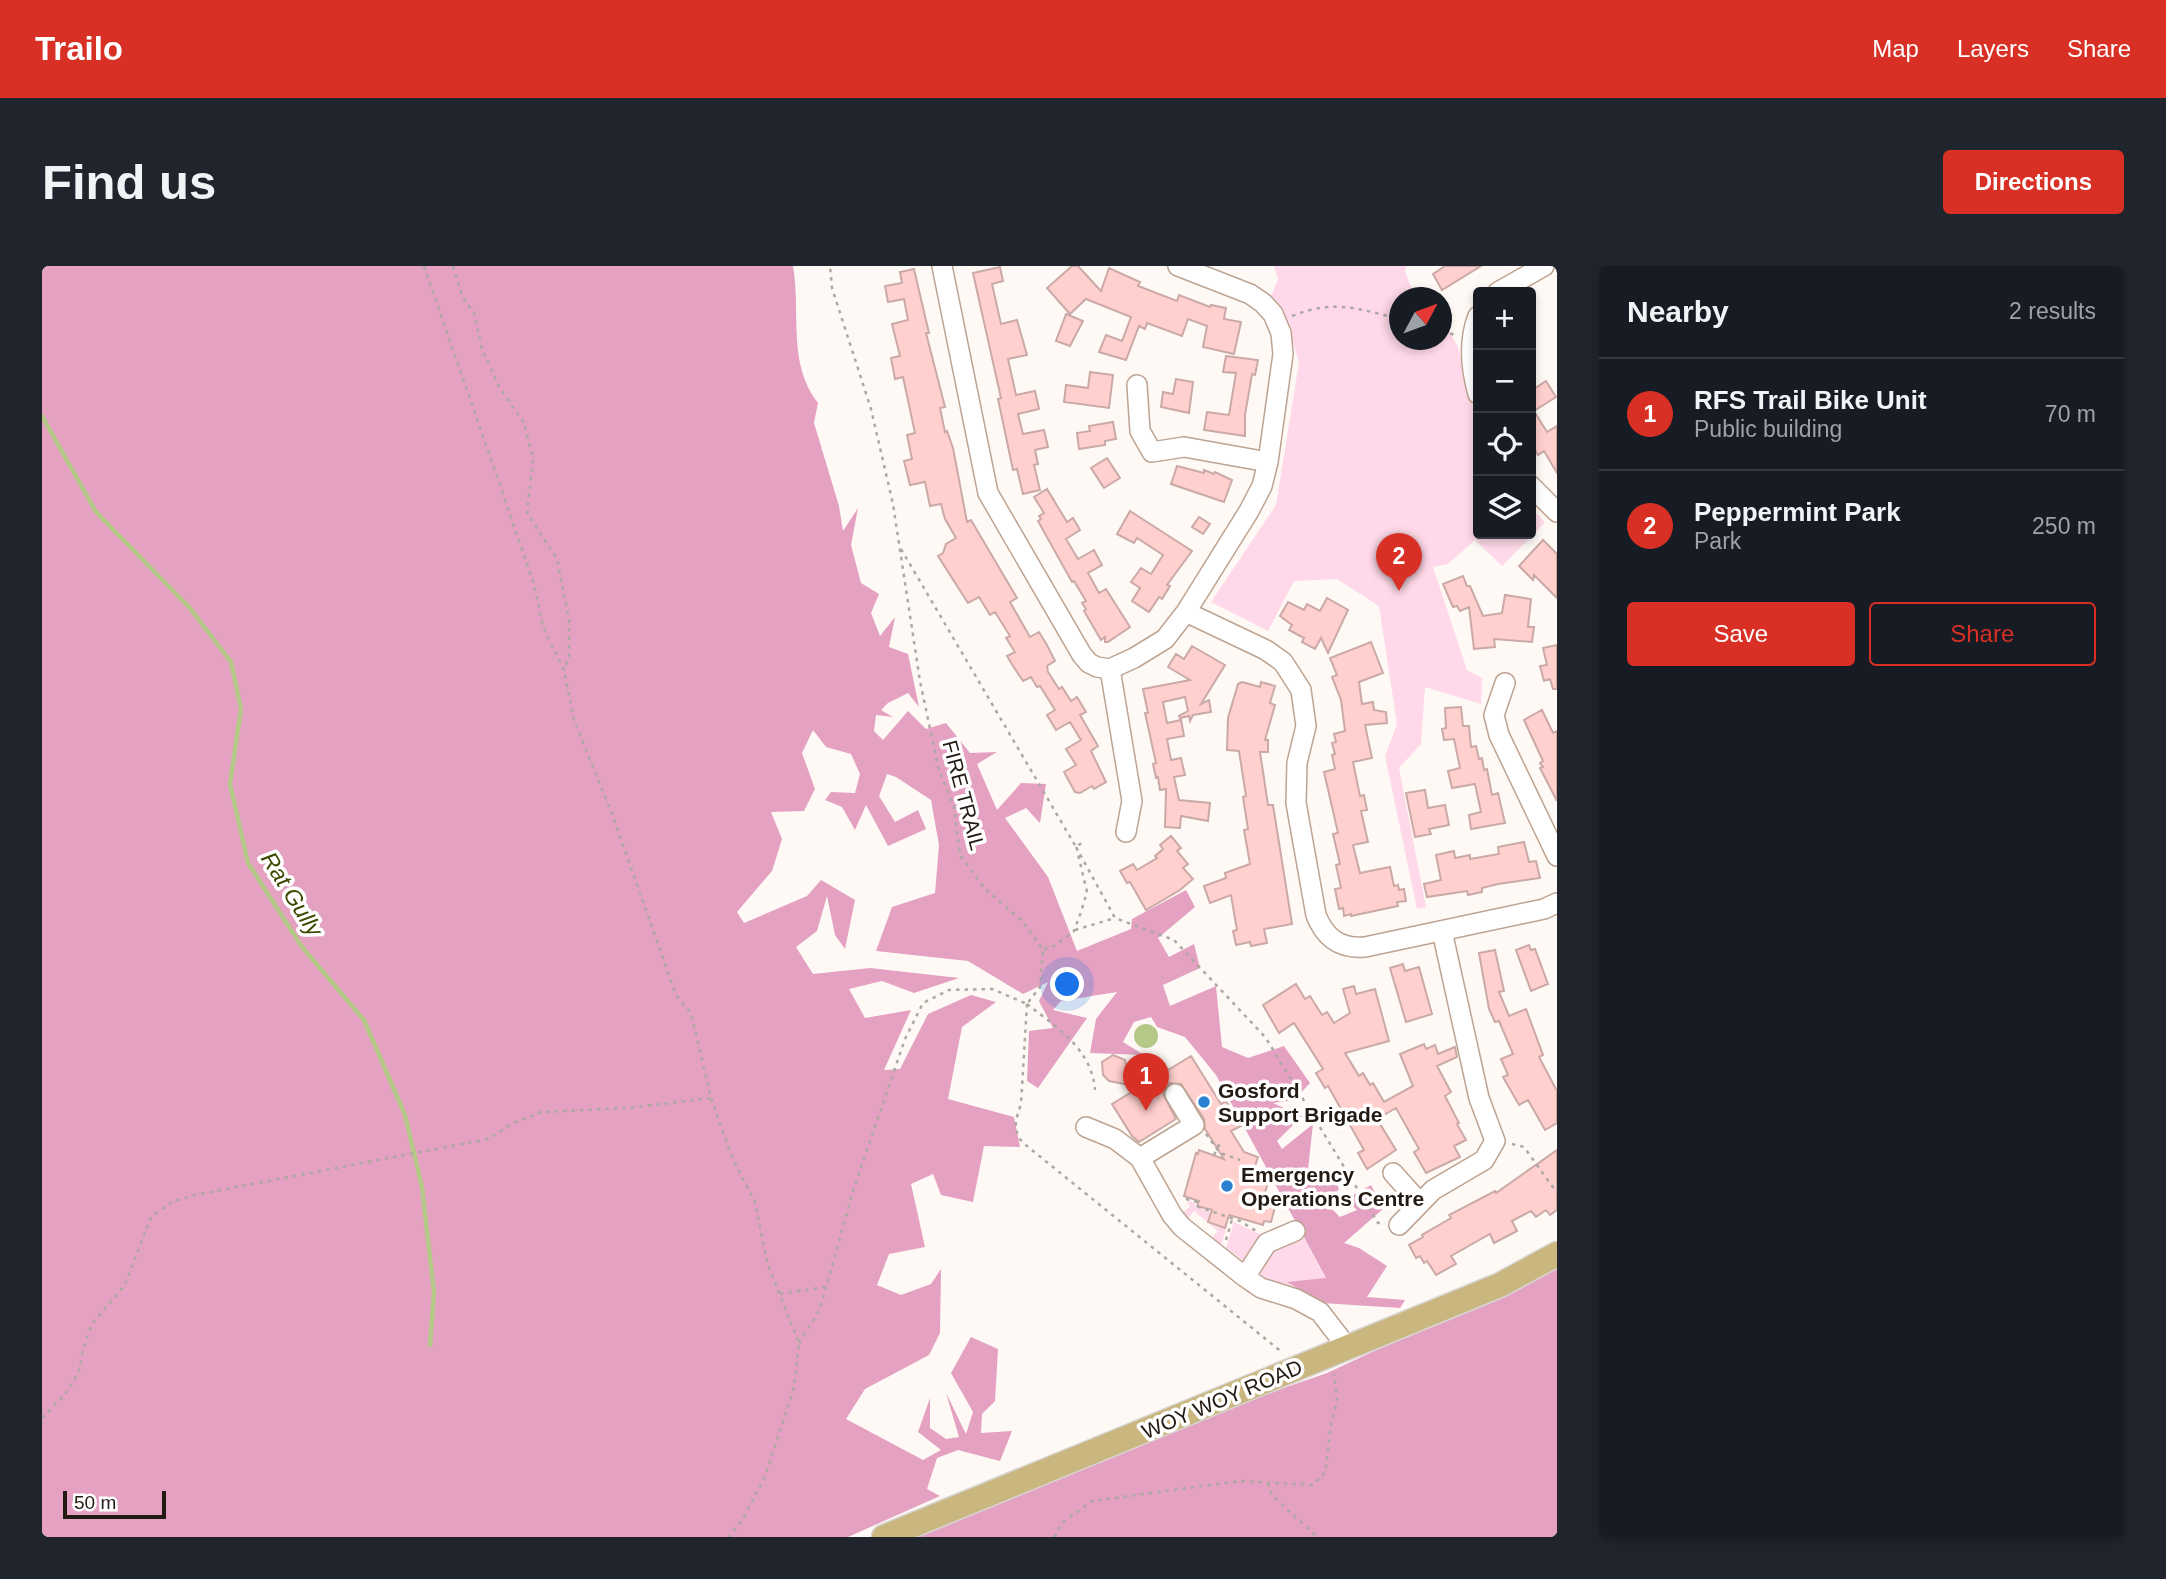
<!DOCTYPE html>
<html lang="en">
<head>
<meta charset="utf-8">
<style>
  :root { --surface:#171b24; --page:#20242c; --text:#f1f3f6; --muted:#9ea1a6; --line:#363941; --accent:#d93025 }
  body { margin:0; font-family:Helvetica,sans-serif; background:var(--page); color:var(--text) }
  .controls { position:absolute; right:21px; top:21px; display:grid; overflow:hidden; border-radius:7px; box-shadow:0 4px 10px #0003 }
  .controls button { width:63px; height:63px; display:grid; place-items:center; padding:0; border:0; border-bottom:2px solid var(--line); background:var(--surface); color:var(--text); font:35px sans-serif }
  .compass { position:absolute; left:1347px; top:21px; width:63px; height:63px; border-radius:50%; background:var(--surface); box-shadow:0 4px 10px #0003; rotate:49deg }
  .scale { position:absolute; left:21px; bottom:18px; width:103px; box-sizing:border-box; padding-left:7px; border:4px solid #231a13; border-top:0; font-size:19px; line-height:24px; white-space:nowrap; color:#231a13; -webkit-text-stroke:5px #fff; paint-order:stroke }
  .you { position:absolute; left:1026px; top:719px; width:24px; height:24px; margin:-18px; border:5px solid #fff; border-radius:50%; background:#1a73e8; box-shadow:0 0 0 10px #1a73e833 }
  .badge { display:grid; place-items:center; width:46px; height:46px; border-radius:50%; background:var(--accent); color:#fff; font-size:23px; font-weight:700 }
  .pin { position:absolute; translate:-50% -58px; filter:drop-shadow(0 2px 4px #0008) }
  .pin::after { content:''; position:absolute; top:37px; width:24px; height:21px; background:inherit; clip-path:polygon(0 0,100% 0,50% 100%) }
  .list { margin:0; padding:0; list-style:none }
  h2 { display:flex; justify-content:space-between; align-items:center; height:91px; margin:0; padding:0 28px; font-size:30px }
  h2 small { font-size:23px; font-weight:400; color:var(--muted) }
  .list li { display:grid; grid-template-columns:46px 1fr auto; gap:21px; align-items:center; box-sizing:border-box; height:112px; padding:0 28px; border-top:2px solid var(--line) }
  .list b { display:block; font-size:26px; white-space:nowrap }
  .list p { margin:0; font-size:23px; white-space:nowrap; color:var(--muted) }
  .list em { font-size:23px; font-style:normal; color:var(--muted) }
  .actions { display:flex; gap:14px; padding:21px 28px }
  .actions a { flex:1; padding:16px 0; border:2px solid var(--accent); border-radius:7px; text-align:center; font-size:24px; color:var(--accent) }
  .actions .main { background:var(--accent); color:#fff }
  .icon { flex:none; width:38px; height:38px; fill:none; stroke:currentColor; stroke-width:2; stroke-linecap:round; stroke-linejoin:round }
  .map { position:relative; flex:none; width:1515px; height:1271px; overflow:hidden; border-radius:7px }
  header { display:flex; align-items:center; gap:42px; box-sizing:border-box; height:98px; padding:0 35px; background:var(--accent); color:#fff }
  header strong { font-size:33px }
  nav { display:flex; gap:38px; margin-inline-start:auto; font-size:24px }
  .intro { display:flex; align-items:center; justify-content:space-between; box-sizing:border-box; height:168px; padding:0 42px }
  h1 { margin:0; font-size:49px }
  .button { padding:18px 32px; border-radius:7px; background:var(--accent); color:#fff; font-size:24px; font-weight:700 }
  main { display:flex; gap:42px; padding:0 42px }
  aside { flex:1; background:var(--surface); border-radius:7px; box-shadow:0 4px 10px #0003 }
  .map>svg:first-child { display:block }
  .green { fill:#ffd9e9 }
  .forest { fill:#e4a1c1 }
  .water { fill:#b4c888 }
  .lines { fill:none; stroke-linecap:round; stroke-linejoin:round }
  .stream { stroke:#b4c888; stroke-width:4.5 }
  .building { fill:#ffd0cd; stroke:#caa9a7; stroke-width:2 }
  .minor-casing { stroke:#bda391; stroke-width:22 }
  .major-casing { stroke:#d7d6d5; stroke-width:27 }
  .path { stroke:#aea8a3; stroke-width:2.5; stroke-dasharray:3.5 5; stroke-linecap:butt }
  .minor { stroke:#fff; stroke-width:19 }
  .major { stroke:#cab67f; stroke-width:24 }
  .poi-dot { fill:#2b81cf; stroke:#fff; stroke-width:2.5 }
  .labels { text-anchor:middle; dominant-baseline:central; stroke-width:7; stroke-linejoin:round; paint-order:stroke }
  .street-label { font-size:21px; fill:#231a13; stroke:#fff }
  .poi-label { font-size:21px; font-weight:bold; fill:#231a13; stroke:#fff; text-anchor:start }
  .water-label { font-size:23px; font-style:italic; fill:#3b4a00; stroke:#fff }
</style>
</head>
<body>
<header>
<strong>Trailo</strong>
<nav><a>Map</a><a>Layers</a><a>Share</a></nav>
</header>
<div class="intro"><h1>Find us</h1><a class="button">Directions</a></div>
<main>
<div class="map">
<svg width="1515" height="1271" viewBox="0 0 1515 1271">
  <rect width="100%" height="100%" fill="#fef9f5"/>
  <path class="green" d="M1232,0H1365L1363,5L1373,31L1358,32V74H1400V52L1416,81L1436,162V268H1489V242L1503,256L1460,300L1433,274L1406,298L1391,301L1425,404L1440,412L1439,438L1383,421L1379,478L1357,502L1384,641L1375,643L1343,490L1355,458L1337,340L1295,313L1252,315L1226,365L1169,336L1234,239L1257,96L1242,48L1229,30L1236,13Z
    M1147,935L1153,937V941L1169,946L1167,957L1183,962L1187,954L1179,979L1169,973L1176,965L1152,945L1145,953L1139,947L1148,941L1146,937Z
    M1192,956L1220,969L1204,997L1184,982Z
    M1261,971L1284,1013L1246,1017L1280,1037L1231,1017L1216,1007L1228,984Z"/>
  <path class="forest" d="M0,0H751C759,46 745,98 776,137L772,157L797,240L801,265L816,242L809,279L819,317L837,328L829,347L838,370L853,351L847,381L866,388L877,441L866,427L846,437L839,444L851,451L834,449L832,465L841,474L866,445L884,463L904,457L928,487L955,486L935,498L955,544L979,517L1004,518L998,557L984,542L963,552L1006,611L1035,685L1089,663L1090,653L1144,624L1153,641L1116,672L1127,691L1152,678L1158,702L1121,719L1128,740L1174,720L1180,781L1206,792L1242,780L1268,817L1252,834L1231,837L1260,850L1235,875L1240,883L1271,858L1266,903L1273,920L1288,905L1297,923L1284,937L1298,951L1315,944L1304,933L1329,919L1341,943L1302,977L1317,982L1345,1000L1325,1031L1363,1034L1358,1042L1280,1037L1245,1016L1284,1012L1174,809L1143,771L1115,761L1109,751L1092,756L1081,776L1102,789L1048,787L1054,753L1075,726L1019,735L1011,744L1045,752L996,822L985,815L987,765L1011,762L997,735L1006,716L981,728L926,695L834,685L850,641L893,627L897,579L889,534L854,511L845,508L837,530L853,556L876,544L884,563L846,580L824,539L813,564L800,541L783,534L789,526L813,527L818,508L809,488L784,481L771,464L760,487L773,523L762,545L729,546L740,573L730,605L695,646L702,657L765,630L779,614L813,634L803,683L793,669L785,630L775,665L754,681L771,708L828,702L917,712L872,727L840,715L807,723L823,752L869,744L842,804L858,803L886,748L929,729L954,736L920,761L906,833L972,851L978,881L942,880L931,936L899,929L891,908L869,918L883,981L847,988L835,1019L859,1029L889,1018L899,1003L898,1067L887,1089L823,1123L804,1153L881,1194L899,1184L876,1166L888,1132V1162L904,1173L917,1171L904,1127L924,1168L931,1146L909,1107L929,1071L956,1083L953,1135L940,1148L939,1167L970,1165L958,1195L916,1184L895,1192L885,1223L898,1230L806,1271H0Z
    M1515,1001V1271H867L1216,1131L1285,1107L1375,1065L1460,1030Z"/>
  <path class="water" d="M1092 770a12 12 0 1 1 24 0a12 12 0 1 1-24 0Z"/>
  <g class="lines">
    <path class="stream" d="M0,150L54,246L147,341L189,396L199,443L188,518L206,597L260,681L322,754L363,849L380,921L392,1027L388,1079"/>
  </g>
  <path class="building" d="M1030,0H1036L1059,25L1067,2L1098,16L1096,20L1135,35L1137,29L1168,41L1169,39L1184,42L1182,53L1199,56L1192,88L1161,81L1165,60L1146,53L1140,70L1105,57L1103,63L1097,60L1084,94L1057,86L1064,69L1080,75L1089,51L1044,33L1028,48L1005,22Z
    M1403,0H1439L1400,24L1391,8Z
    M958,1L961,15L950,18L959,58L975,54L985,89L966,93L974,129L993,125L997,143L976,148L981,168L1002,164L1006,181L993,184L996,198L992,199L998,224L981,228L975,203L971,204L956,133L959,132L931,7Z
    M872,3L887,67H884L903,141L898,142L903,166L905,165L911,182L925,256L929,254L975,332L968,336L988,371L997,366L1005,379L1013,395L1005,400L1006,406L1017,423L1020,421L1029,435L1035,431L1044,446L1038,449L1056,480L1049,485L1064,516L1052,523L1050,520L1038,527L1033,526L1022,506L1034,499L1024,483L1039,474L1028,456L1014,464L1005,449L1013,444L998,420L995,421L989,411L981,415L971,400L965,390L973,386L964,372L968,370L953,346L948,349L937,331L926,337L896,290L901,287L904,278L914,272L903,253L899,238L888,240L883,216L868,219L862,195L870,193L865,169L873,167L861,111L853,113L849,92L858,90L850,58L866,54L862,33L846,36L843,20L860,17L858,6Z
    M1024,48L1041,55L1028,80L1014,75Z
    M1184,90L1216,94L1213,109L1210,108L1203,149V170L1162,164L1165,146L1187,149L1194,107L1181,106Z
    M1048,106L1071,109L1067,142L1022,136L1024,119L1046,122Z
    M1134,113L1151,116L1147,147L1119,141L1121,126L1131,128Z
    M1504,115L1514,131L1492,145L1505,166L1515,160V207L1502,185L1496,189L1489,177V125Z
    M1071,156L1074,173L1063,175V179L1037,183L1035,167L1048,165L1047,160Z
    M1065,192L1078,212L1062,222L1049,202Z
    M1135,200L1162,207V204L1172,208L1173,206L1190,214L1182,236L1129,218Z
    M1005,223L1025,256L1031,252L1038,264L1024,273L1036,293L1052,284L1060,299L1046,307L1057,327L1064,323L1088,361L1066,376H1063V371L1059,374L1042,345L1044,343L1040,337L1044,335L1032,315L1030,316L996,255L999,253L997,250L1002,247L992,231Z
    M1088,245L1150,285L1125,319L1128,320L1120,333L1117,331L1107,346L1090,335L1098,322L1089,316L1099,302L1109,308L1121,289L1095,272L1092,277L1075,268Z
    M1157,251L1168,258L1161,268L1150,261Z
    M1501,274L1515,288V332L1492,309L1491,314L1477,300Z
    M1421,310L1425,320H1428L1441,350L1460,347L1463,329L1489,333L1486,361H1492L1490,376L1452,373L1453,381L1432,383L1427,341L1418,345L1415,340L1411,341L1401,318Z
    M1285,332L1306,344L1286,387L1279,372L1273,383L1260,376L1262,372L1247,364L1250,359L1238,350L1246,336L1262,344L1265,338L1278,345Z
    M1329,376L1341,407L1317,416L1320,438L1331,436L1332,444L1344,446L1345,457L1323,459L1330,492L1311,496L1318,530L1322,529L1325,544L1319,545L1326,576L1311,579L1318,607L1348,601L1352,620L1356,619L1357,624L1362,623L1364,635L1355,636L1356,640L1309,650V648L1302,650L1301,642L1297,643L1293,623L1299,622L1294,599L1298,598L1291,568L1296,567L1282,506L1293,503L1290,489L1293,488L1290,477L1294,476L1292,468L1303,465L1299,434L1290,411L1295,409L1288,392Z
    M1515,379V423H1511L1508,413L1502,415L1498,400L1505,399L1501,382Z
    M1150,380L1183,399L1159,438L1167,434L1169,446L1151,449L1148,455L1147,450L1138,452L1137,450L1146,445L1143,431L1121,436L1125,457L1139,454L1142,470L1125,473L1129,494L1139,492L1143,509L1132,511L1137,534L1168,537L1166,555L1139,550L1138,562L1123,561L1124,523L1118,524L1116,511L1114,512L1111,498L1114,497L1103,447H1106L1101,423L1148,414L1126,401L1134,388L1142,393Z
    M1200,416L1218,421L1219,416L1233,420L1228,437L1233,439L1223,474H1226V486H1218L1226,539H1231L1250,658L1222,663L1225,677L1209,680L1208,676L1194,679L1191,665L1195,664L1189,629L1168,637L1162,620L1184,612L1183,607L1208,598L1202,564L1206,563L1201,531L1204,530L1197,485L1185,484L1186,452L1196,418Z
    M1419,441L1421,460H1427L1429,481L1434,480L1437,493L1440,492L1442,504L1445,503L1450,529L1456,527L1463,557L1429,563L1427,549L1439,546L1433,518L1410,522L1406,505L1418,502L1412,473L1402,474L1400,463L1404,462L1403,442Z
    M1500,444L1511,467L1515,465V535L1498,502L1501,501L1498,497L1501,495L1482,454Z
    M1383,524L1386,542L1403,539L1407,559L1387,563L1389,568L1373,571L1364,527Z
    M1129,570L1139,582L1135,585L1146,598L1141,602L1151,613L1138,624L1104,644L1088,616L1085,617L1078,605L1091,598L1095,604L1115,592L1113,590L1121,583L1118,579Z
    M1482,576L1487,596L1494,595L1498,612L1456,618L1440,622V626L1426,629L1425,625L1385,631L1382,618L1399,614L1394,589L1412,585L1413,592L1428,589V593L1457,588L1456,581Z
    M1487,679L1489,684L1493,683L1506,718L1489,725L1474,684Z
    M1453,684L1462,725L1457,726L1467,750L1484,743L1501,789L1497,791L1515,825V857L1503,864L1486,834L1477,839L1461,811L1466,809L1459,793L1471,788L1457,755L1453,756L1447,743L1437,687Z
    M1361,698L1363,705L1377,701L1390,748L1364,756L1348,702Z
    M1254,718L1263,733L1268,730L1280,749L1285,746L1292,757L1308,747L1301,723L1312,720L1314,728L1333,723L1347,775L1303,787L1317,810L1321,807L1328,819L1331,817L1342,836L1371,820L1358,788L1382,778L1384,783L1393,779L1396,788L1413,781L1415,791L1395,800L1409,826L1403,830L1417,857L1415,858L1424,874L1412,880L1418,891L1384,907L1372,886L1377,883L1354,842L1335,853L1354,884L1325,903L1316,887L1322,884L1286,820L1283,822L1274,807L1281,803L1252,757L1237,767L1221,739Z
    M1071,789L1083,794L1088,819L1067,815L1061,809L1060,796Z
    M1149,790L1179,838L1184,835L1199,860L1189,865L1202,886L1216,891L1211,906L1228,910L1222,930L1235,934L1229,956L1222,955L1221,959L1187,949L1183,962L1166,956L1170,944L1155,940L1157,935L1142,930L1154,887L1156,888L1157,884L1182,893L1163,863L1162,853L1139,818L1127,817L1121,828L1134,853L1097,876L1090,870L1070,838Z
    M1515,884V944L1508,949L1504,944L1494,951L1489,945L1470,955L1475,965L1452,977L1448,968L1409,990L1414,998L1394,1009L1385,995L1382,997L1378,990L1374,992L1367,979L1381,971L1380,969L1409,952L1407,949L1453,925L1454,927Z"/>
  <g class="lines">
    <g class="minor-casing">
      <path id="minor" d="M900,0L946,227L1040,389L1047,397L1055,401L1068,403L1092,392L1123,373L1144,346L1207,245L1220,220L1226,196L1241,88L1239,67L1231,48L1221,37L1208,28L1136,0
        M1456,26L1502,0
        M1436,50C1426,75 1429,103 1436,128
        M1095,119L1098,165L1110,186L1142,181L1226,196
        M1489,220L1515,246
        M1144,346L1224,384L1241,396L1259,424L1264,460L1255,497L1254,537L1274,649C1283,672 1298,683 1323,681L1502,643L1515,637
        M1068,403L1090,535L1084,566
        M1463,417L1452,449L1457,469L1515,590
        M1133,828L1152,859L1098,892L1130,949L1140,961L1203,1011L1219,1022L1254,1033L1278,1046L1305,1081
        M1044,861L1073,873L1098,892
        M1351,907L1378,937
        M1357,959L1391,924L1442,894L1453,875L1437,832L1400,665
        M1203,1011L1225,977L1253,965"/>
    </g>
    <g class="major-casing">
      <path id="major" d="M842,1271L1458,1019L1515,988"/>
    </g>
    <path class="path" d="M382,0L492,318L501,361L522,404L532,454L570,548L634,729L649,747L669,832L689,889L713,936L725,996L757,1077L752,1122L723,1211L702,1251L687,1271
      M411,0L420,30L432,47L440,83L457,121L482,157L491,193L485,247L515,293L527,354V390L522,404
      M1250,50C1291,33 1317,43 1358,53
      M1400,65L1413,69
      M859,283L1034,581L1041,576
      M1034,581L1073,652L1132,674L1224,772L1336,957H1343
      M1033,664L1073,652
      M1002,683L1012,680L1032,665L1039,646L1045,626L1035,584
      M985,738L979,838C974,854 970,861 980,876L1241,1087
      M985,738C1014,761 1050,783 1053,824
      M1164,868L1178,887L1198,894
      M1470,878L1482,881L1515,927
      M1172,889L1178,877
      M1144,933L1155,936L1154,940L1198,955L1214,965
      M1184,974L1191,950
      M738,1028L783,1021
      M757,1077L778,1043L812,922L863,773L881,737L907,724L950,723L985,738L998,721L1001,683L979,654L943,623L918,589L912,541L896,501L878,415L851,238L829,143L790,22L788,0
      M0,1152L25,1126L37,1105L41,1083L50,1058L83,1019L109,951L130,936L153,929L446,873L473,856L499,846L587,842L669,832
      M1226,1217L1230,1229L1275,1271
      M1012,1271L1020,1257L1050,1235L1198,1215L1271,1219L1281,1209L1284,1201L1288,1166L1295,1132L1292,1108"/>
    <use href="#minor" class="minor"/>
    <use href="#major" class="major"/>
  </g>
  <g class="poi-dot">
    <circle cx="1162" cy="836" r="7"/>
    <circle cx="1185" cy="920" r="7"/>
  </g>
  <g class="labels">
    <g class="street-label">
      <text transform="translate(922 529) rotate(75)">FIRE TRAIL</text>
      <text transform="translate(1180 1133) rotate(-23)">WOY WOY ROAD</text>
    </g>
    <g class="poi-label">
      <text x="1176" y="824">Gosford<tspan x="1176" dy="24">Support Brigade</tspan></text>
      <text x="1199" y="908">Emergency<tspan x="1199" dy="24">Operations Centre</tspan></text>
    </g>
    <g class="water-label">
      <text transform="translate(250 628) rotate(58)">Rat Gully</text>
    </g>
  </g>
</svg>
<div class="controls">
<button>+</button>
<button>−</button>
<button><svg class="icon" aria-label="locate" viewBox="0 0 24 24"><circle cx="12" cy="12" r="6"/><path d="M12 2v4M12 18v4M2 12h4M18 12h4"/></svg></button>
<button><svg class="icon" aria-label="layers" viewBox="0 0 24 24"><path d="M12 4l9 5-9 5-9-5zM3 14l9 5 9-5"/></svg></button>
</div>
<svg class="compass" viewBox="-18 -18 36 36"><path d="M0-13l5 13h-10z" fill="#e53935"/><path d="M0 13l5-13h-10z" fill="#9ea1a6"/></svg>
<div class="scale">50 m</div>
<div class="you"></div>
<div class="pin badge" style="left:1104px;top:845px">1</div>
<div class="pin badge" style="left:1357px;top:325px">2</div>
</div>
<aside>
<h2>Nearby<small>2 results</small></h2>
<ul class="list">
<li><span class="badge">1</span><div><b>RFS Trail Bike Unit</b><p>Public building</p></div><em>70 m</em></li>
<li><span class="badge">2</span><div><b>Peppermint Park</b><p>Park</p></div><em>250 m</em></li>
</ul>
<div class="actions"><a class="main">Save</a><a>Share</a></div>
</aside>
</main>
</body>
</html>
